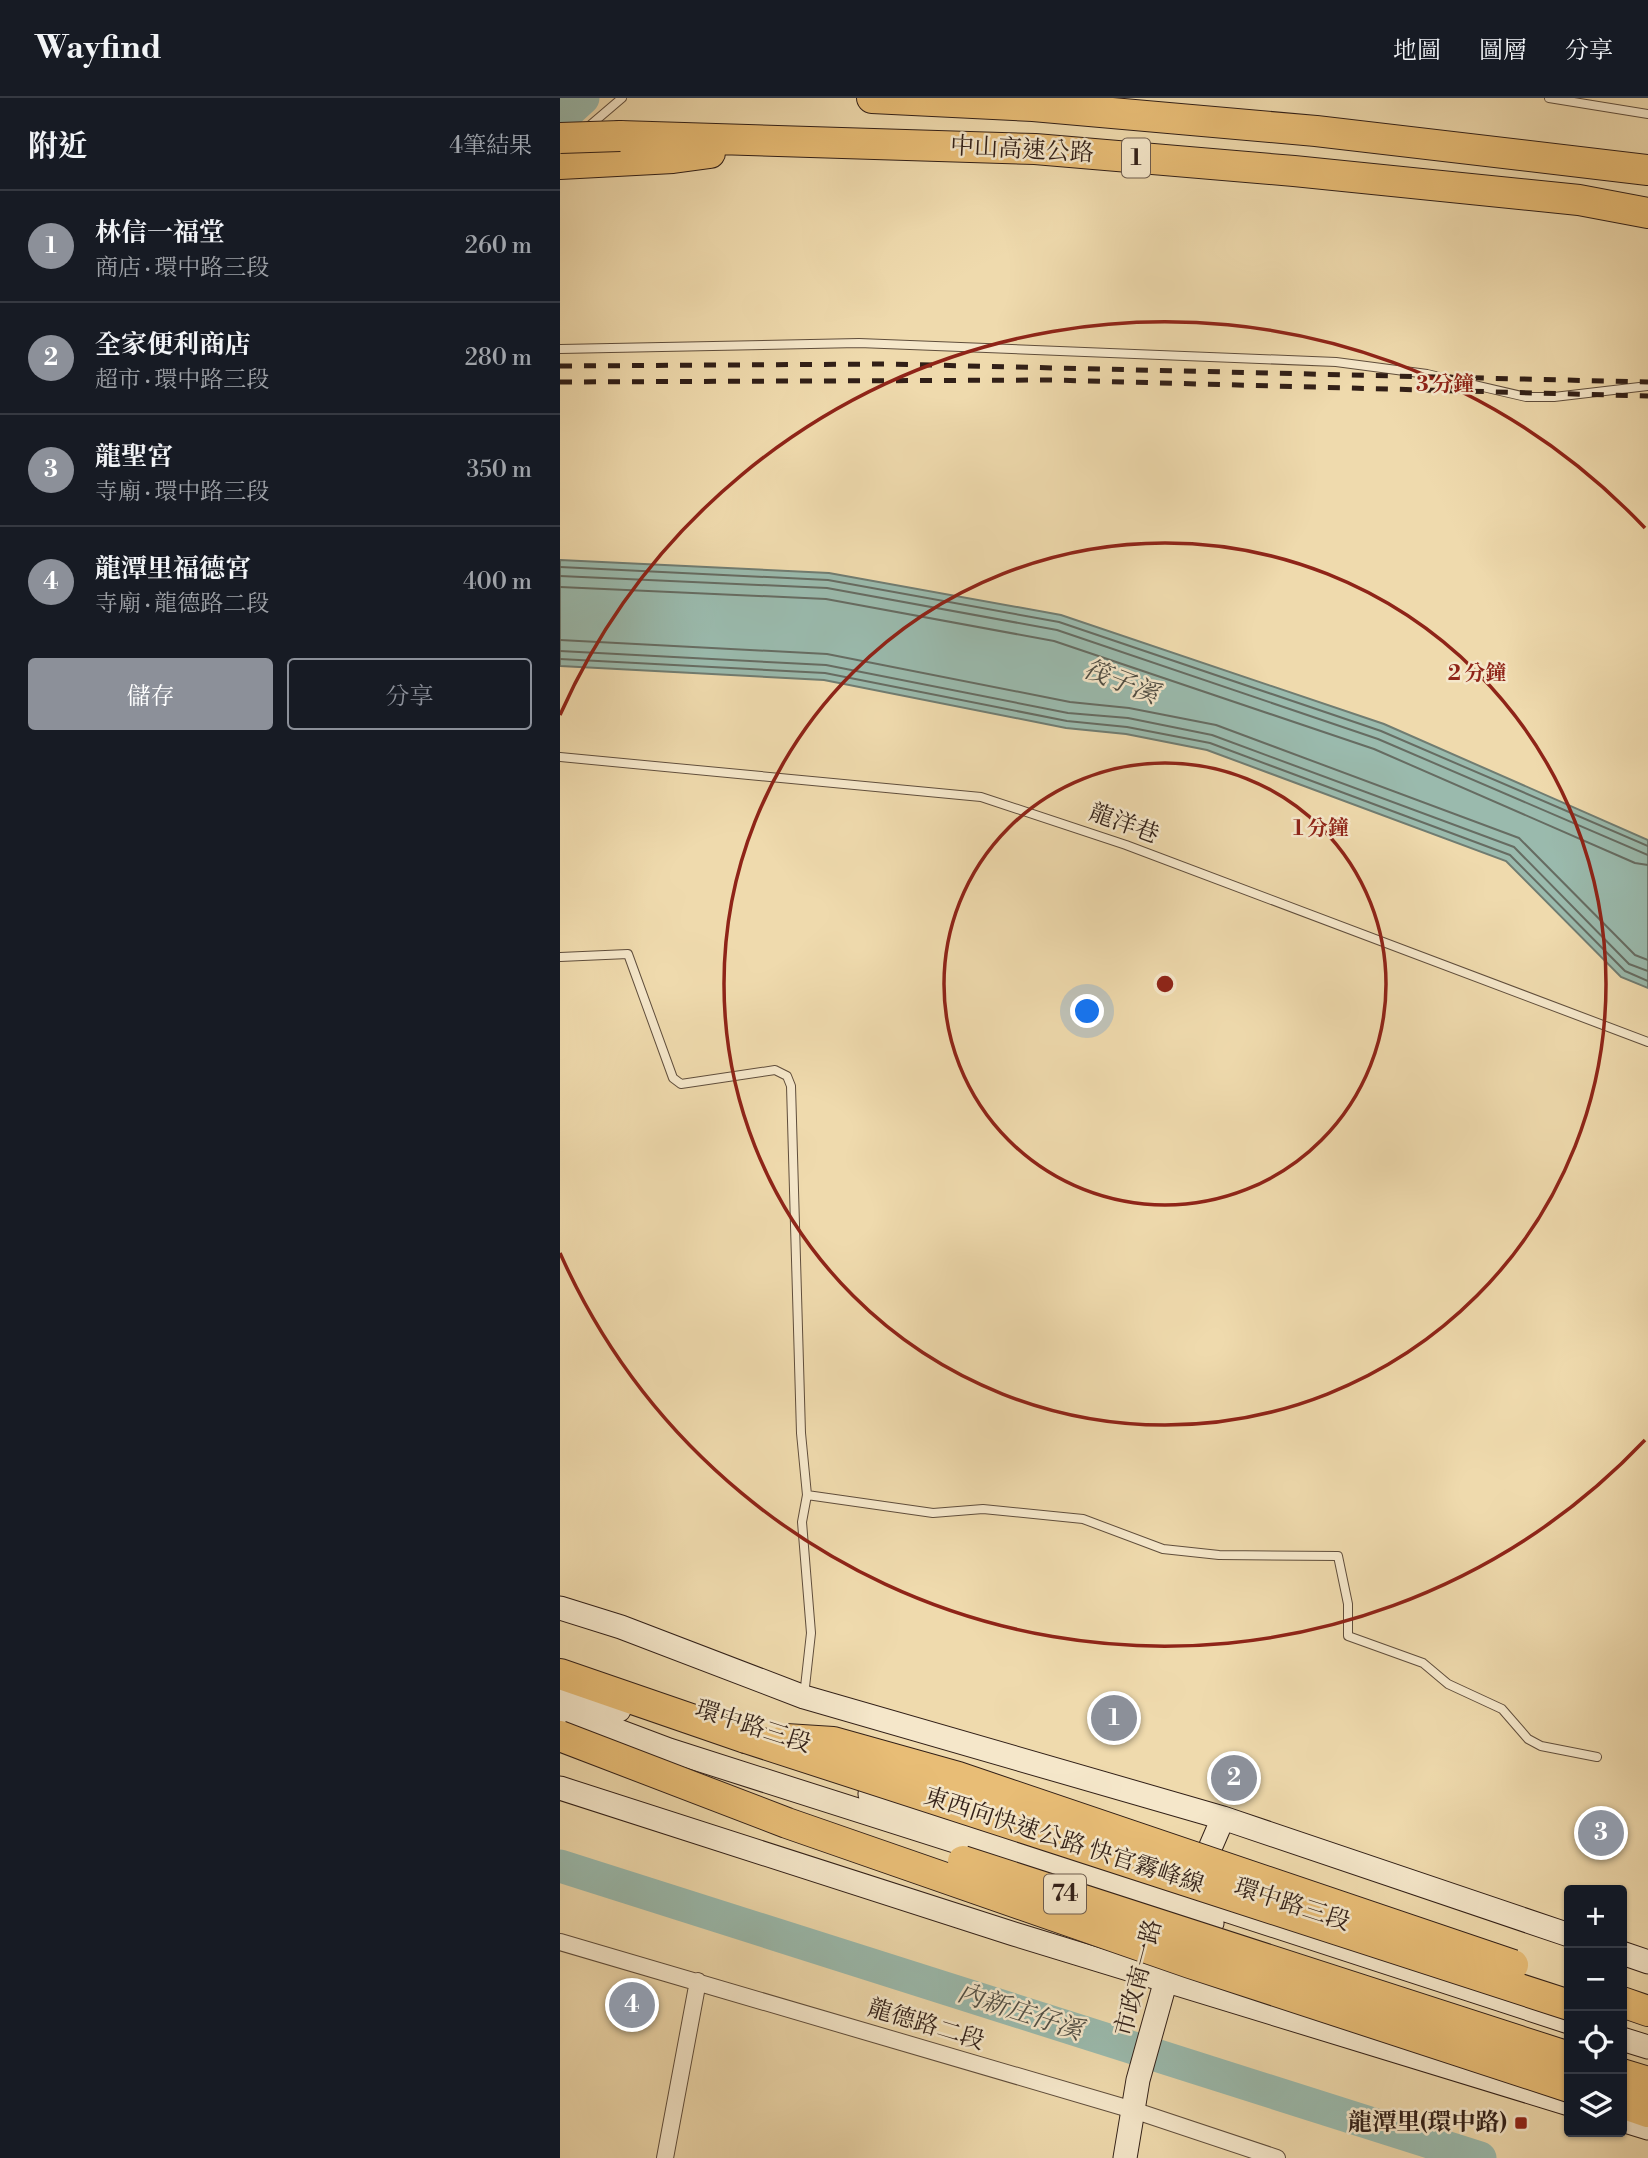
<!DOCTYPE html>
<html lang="zh-TW">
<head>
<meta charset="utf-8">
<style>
  :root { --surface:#171b24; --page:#20242c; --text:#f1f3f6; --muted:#9ea1a6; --line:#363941; --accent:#8c9099 }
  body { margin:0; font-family:"Libre Bodoni","Noto Serif TC",serif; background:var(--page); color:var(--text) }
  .controls { position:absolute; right:21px; bottom:21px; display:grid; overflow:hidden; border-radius:7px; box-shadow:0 2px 5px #0004 }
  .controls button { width:63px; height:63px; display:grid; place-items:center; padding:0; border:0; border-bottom:2px solid var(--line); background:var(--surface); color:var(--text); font:35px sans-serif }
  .you { position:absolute; left:528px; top:914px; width:24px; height:24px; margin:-18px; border:5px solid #fff; border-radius:50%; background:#1a73e8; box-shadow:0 0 0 10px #1a73e833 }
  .badge { display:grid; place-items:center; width:46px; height:46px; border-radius:50%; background:var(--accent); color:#fff; font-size:23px; font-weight:700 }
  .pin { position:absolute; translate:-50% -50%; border:4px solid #fff; box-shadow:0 2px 7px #0006 }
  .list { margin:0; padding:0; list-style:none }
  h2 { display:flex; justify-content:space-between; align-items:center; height:91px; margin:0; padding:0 28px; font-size:30px }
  h2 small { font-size:23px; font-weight:400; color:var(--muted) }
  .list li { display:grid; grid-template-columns:46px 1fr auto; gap:21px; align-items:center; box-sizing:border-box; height:112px; padding:0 28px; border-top:2px solid var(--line) }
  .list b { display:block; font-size:26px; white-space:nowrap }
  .list p { margin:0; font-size:23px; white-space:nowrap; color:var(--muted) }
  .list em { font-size:23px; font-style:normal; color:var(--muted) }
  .actions { display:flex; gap:14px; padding:21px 28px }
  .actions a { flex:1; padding:16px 0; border:2px solid var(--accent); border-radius:7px; text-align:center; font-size:24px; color:var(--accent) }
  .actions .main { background:var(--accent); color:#fff }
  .icon { flex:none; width:38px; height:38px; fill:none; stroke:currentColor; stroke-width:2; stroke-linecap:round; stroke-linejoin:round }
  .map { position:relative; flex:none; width:1088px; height:2060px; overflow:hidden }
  header { display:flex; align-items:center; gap:42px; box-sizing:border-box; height:98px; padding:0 35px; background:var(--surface); border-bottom:2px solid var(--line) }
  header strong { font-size:33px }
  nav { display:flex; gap:38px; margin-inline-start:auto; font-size:24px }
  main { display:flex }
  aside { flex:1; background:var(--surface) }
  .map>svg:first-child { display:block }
  .water { fill:#9abaad; stroke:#707c71; stroke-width:2 }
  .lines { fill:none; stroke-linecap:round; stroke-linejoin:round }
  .shore { stroke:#666c62; stroke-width:2 }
  .river { stroke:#9abaad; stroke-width:33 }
  .lane-casing { stroke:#604e3c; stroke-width:10 }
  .street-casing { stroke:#604e3c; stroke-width:18 }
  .secondary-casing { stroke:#311f17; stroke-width:25 }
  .highway-casing { stroke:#311f17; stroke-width:32 }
  .lane { stroke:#f5e7ca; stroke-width:8 }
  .street { stroke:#f5e7ca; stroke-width:16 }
  .secondary { stroke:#f5e7ca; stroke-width:23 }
  .highway { stroke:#e8bd76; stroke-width:30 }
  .rail { stroke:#311f17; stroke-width:5; stroke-dasharray:12 12; stroke-linecap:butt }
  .highway-bridge-casing { stroke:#311f17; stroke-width:32; stroke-linecap:butt }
  .highway-bridge { stroke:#e8bd76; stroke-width:30 }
  .ring { fill:none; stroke:#8f2418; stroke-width:3.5 }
  .poi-dot { fill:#8f2418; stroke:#f5e7ca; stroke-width:2.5 }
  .labels { text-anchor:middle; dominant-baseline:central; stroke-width:5; stroke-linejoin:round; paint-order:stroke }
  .shield { fill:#f5e7ca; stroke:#6c5b4d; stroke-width:2 }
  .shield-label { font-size:23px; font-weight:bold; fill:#311f17 }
  .street-label { font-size:24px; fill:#311f17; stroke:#f5e7ca }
  .poi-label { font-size:24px; font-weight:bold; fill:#311f17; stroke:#f5e7ca; text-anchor:end }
  .water-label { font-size:26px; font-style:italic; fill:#504e44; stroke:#f5e7ca }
  .centre { fill:#8f2418; stroke:#f5e7ca; stroke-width:3.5 }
  .ring-label { font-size:21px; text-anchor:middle; font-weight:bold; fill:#8f2418; stroke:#f5e7ca; stroke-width:5; stroke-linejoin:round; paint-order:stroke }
</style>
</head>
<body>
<header>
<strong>Wayfind</strong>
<nav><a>地圖</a><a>圖層</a><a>分享</a></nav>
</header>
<main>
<aside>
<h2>附近<small>4筆結果</small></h2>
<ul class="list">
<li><span class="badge">1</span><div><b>林信一福堂</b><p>商店 · 環中路三段</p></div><em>260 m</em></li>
<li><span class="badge">2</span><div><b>全家便利商店</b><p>超市 · 環中路三段</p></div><em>280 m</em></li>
<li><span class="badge">3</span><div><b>龍聖宮</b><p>寺廟 · 環中路三段</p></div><em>350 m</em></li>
<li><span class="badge">4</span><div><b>龍潭里福德宮</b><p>寺廟 · 龍德路二段</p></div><em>400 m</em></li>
</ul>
<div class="actions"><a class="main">儲存</a><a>分享</a></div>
</aside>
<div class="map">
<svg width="1088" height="2060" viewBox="0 0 1088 2060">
  <rect width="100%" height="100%" fill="#efdaad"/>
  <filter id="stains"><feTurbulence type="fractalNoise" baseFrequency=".00286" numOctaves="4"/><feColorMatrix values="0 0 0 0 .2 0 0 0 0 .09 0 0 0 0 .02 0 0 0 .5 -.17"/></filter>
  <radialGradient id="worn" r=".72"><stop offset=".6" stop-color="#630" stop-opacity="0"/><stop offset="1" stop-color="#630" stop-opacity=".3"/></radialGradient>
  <path class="water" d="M0,462L269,475L501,517L824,626L1088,742V890L1061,879L946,763L647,652L566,636L506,630L264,582L0,568Z"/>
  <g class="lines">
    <path class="shore" d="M0,469L268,482L499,524L821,633L1088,748
      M0,478L267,490L497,532L818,641L1088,757
      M0,489L266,501L494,543L814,651L1075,765L1088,767
      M0,542L267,556L510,604L569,610L656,627L959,740L1075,857L1088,862
      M0,553L266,567L508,615L568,620L652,637L954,749L1069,866L1088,873
      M0,561L265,575L507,623L567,629L650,645L950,757L1065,873L1088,883"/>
    <path class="river" d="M0,21L23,0
      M0,1768L920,2060"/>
    <g class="lane-casing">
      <path id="lane" d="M989,0L1088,16
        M28,29L62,0
        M0,251L299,245L776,264L867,276L966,299H994L1088,288
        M0,659L421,699L566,747L1088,944
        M0,859L68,856L113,980L121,986L215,972L227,978L231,988L241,1335L247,1397L242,1424L251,1535L244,1598
        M247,1397L373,1415L423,1411L523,1421L603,1451L659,1457L778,1458L788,1506V1538L863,1565L888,1586L942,1611L968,1641L981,1648L1037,1659"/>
    </g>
    <g class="street-casing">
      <path id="street" d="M0,1844L573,2012L717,2060
        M105,2060L138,1883"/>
    </g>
    <g class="secondary-casing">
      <path id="secondary" d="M0,1510L61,1529L244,1599L663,1720L1009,1837
        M0,1592L59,1612
        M0,1611L109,1652L652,1825
        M0,1690L454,1836L1009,2006
        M310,1696L1009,1924
        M638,1778L663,1720
        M1062,1855L1088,1864
        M1062,1941L1088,1949
        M1062,2022L1088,2030
        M565,2060L578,1982L609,1871"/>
    </g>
    <g class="highway-casing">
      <path id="highway" d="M312,0L473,8L756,33L1088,72
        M60,38L475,51L734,73L1019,102L1088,115
        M0,66L113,60L150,55
        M0,1576L186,1640
        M1062,1904L1088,1913
        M1062,1976L1088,1984
        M1062,2005L1088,2014"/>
    </g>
    <use href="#lane" class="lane"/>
    <use href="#street" class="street"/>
    <use href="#secondary" class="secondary"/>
    <use href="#highway" class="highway"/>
    <path class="rail" d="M0,268L327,266L1088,284
      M0,284L491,282L1088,298"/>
    <g class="highway-bridge-casing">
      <path id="highway-bridge" d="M0,40L60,38
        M0,1638L227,1725L630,1865L1009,1989
        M186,1640L1009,1907
        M226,1641L273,1644L398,1679L953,1867
        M403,1763L1009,1959"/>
    </g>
    <use href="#highway-bridge" class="highway-bridge"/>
  </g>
  <g class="ring">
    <circle cx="605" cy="886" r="221"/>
    <circle cx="605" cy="886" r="441"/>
    <path d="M1085 1342A662 662 0 0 1 0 1155M0 617A662 662 0 0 1 1085 430"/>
  </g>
  <rect class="poi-dot" x="954" y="2018" width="14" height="14" rx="3.5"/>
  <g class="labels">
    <g class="shield">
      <rect x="562" y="40.5" width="28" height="39" rx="5"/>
      <rect x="484" y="1776.5" width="42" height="39" rx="5"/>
    </g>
    <g class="shield-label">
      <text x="576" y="60">1</text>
      <text x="505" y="1796">74</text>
    </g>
    <g class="street-label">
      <text transform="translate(462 52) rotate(3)">中山高速公路</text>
      <text transform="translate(564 726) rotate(20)">龍洋巷</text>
      <text transform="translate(193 1629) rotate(18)">環中路三段</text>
      <text transform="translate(504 1743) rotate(18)">東西向快速公路 快官霧峰線</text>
      <text transform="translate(732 1807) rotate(18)">環中路三段</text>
      <text transform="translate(579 1880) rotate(-75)">市政南一路</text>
      <text transform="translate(366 1927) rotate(17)">龍德路二段</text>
    </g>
    <g class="poi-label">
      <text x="947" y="2025">龍潭里(環中路)</text>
    </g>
    <g class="water-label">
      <text transform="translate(561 584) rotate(21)">筏子溪</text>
      <text transform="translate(460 1914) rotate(18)">內新庄仔溪</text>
    </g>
  </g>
  <circle cx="605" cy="886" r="10" class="centre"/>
  <g class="ring-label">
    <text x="885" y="293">3 分鐘</text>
    <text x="917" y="582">2 分鐘</text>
    <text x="761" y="737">1 分鐘</text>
  </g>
  <rect width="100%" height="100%" filter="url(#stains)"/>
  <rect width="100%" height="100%" fill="url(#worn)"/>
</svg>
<div class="controls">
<button>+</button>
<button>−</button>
<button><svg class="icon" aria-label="locate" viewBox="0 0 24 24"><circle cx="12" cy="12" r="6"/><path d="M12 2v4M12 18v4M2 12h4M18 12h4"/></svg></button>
<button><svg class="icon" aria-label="layers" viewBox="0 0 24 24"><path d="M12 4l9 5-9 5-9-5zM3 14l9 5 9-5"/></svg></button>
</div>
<div class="you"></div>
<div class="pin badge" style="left:554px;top:1620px">1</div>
<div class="pin badge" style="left:674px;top:1680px">2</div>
<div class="pin badge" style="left:1041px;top:1735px">3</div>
<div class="pin badge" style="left:72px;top:1907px">4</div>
</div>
</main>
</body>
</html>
